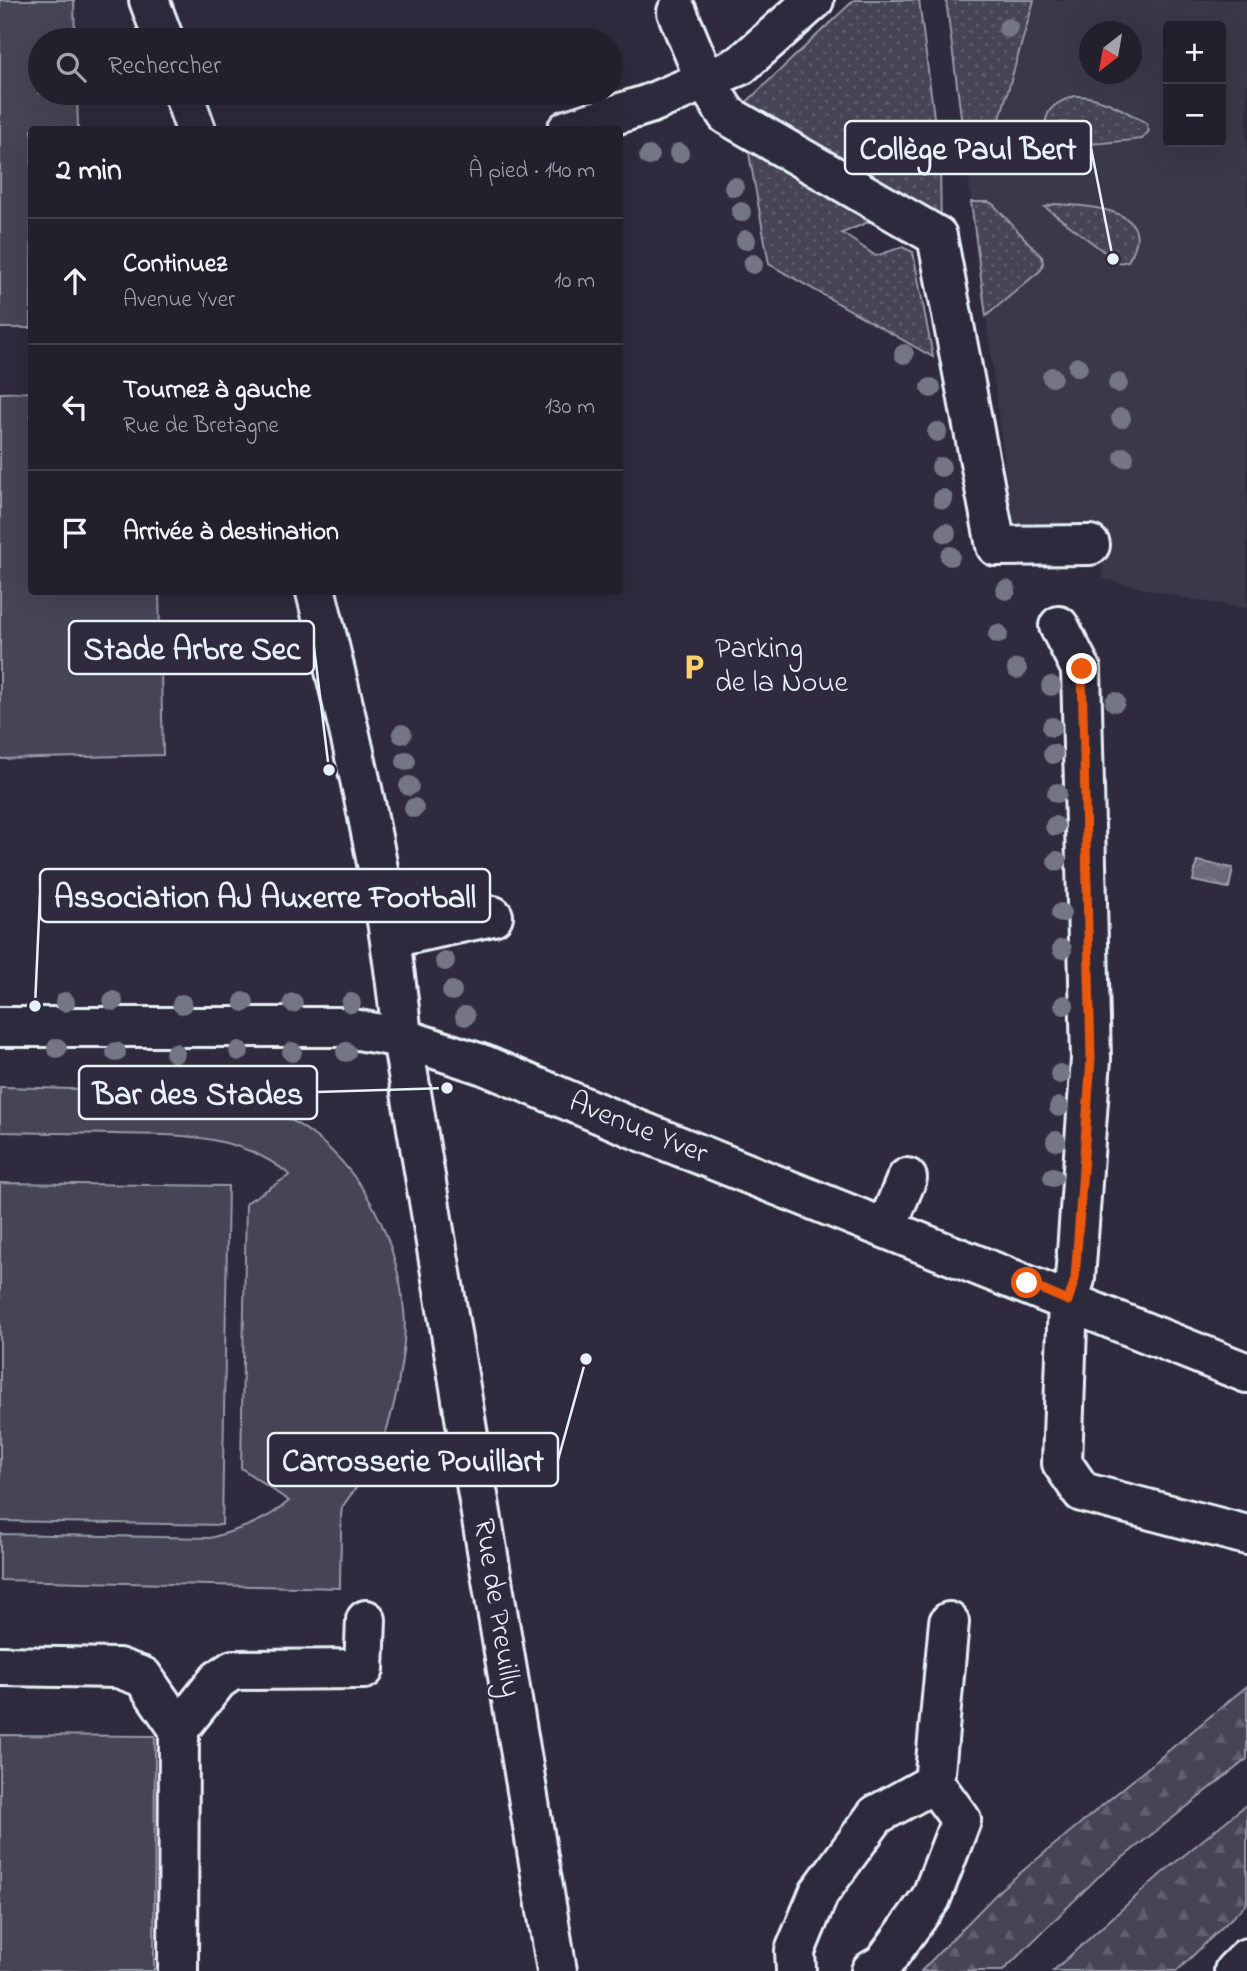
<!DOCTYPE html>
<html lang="fr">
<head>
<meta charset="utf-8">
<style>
  :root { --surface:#23202e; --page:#2f2d3a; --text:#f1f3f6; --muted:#a3a3aa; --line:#403e4a }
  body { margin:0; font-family:"Indie Flower",sans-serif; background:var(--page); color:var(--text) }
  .controls { position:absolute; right:21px; top:21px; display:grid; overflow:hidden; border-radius:7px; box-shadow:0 7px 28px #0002 }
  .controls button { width:63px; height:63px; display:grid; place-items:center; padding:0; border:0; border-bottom:2px solid var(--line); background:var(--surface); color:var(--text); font:35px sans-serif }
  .compass { position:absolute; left:1079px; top:21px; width:63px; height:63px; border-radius:50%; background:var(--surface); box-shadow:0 7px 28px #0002; rotate:211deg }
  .stop { position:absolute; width:21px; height:21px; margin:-16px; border:5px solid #ea580c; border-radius:50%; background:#fff }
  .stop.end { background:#ea580c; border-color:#fff; box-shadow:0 2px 7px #0008 }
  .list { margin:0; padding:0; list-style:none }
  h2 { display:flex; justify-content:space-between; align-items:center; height:91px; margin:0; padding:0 28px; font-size:30px }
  h2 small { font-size:23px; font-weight:400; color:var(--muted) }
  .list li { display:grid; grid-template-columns:46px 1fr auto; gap:21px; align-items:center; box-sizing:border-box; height:126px; padding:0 28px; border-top:2px solid var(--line) }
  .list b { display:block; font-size:26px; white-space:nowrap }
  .list p { margin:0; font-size:23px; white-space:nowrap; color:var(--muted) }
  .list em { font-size:23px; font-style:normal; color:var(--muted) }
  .icon { flex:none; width:38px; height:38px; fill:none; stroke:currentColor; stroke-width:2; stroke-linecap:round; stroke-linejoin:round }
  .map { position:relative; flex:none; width:1247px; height:1971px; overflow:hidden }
  .search { position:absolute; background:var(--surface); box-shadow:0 7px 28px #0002; left:28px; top:28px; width:595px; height:77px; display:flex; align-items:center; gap:18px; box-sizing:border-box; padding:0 24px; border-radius:38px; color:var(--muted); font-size:26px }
  .panel { position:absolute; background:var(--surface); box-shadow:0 7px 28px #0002; left:28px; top:126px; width:595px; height:469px; border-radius:7px }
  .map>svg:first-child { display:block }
  .built { fill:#3b3749; fill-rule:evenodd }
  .grass { fill:url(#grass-dots); stroke:#979aa6; stroke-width:2 }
  .forest { fill:url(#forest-firs); stroke:#979aa6; stroke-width:2 }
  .garden { fill:#464455; stroke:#979aa6; stroke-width:2 }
  .water { fill:url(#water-waves); stroke:#9c9fab; stroke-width:2 }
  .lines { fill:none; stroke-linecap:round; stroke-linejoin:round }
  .minor-casing { stroke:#e8f1f8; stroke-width:44 }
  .major-casing { stroke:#e8f1f8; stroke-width:44 }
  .minor { stroke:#2f2a3d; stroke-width:38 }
  .major { stroke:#2f2a3d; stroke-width:38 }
  .tree { fill:#757684 }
  .route { stroke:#ea580c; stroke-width:9 }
  .labels { text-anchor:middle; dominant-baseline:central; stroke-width:5; stroke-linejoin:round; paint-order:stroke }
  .poi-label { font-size:30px; fill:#e8f1f8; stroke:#2f2a3d; text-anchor:start }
  .street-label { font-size:30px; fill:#e8f1f8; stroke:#2f2a3d }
  .leader { fill:none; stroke:#e8f1f8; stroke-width:2.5 }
  .callout-dot { fill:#e8f1f8; stroke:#2f2a3d; stroke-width:2.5 }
  .callout { fill:#2f2a3d; stroke:#e8f1f8; stroke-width:2.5 }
  .callout-label { font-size:32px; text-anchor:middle; font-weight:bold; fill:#e8f1f8 }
</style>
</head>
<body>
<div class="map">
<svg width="1247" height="1971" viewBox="0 0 1247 1971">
  <defs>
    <pattern id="grass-dots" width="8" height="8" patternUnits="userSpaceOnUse" patternTransform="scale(1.75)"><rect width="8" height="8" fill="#464455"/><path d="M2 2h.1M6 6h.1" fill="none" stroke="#615f6e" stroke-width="1.8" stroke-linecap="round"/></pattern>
    <pattern id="forest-firs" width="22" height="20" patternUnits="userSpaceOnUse" patternTransform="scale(1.75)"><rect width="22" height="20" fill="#464455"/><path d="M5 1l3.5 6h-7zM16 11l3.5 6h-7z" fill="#615f6e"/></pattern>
    <pattern id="water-waves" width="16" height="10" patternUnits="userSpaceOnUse" patternTransform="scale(1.75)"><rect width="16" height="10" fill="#696978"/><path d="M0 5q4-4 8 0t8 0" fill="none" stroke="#7e7f8c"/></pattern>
  </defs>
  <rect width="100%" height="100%" fill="#2f2a3d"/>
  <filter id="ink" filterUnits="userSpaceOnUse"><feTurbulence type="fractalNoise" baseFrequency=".0143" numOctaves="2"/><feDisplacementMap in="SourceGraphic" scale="14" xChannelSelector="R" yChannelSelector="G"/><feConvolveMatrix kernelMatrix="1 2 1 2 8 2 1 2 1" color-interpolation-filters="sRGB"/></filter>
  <g filter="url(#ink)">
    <path class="built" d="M946,0H1247V608L1199,601L1103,579L1100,524L1022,530L1012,521ZM1168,26H1221V142H1168ZM1090,32H1132V74H1090Z"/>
    <path class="grass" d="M854,0H919L940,164L941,228L736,112Z
      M946,0H1034L992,146L984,158L967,163Z
      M1075,96C1100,95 1125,111 1146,123L1149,131L1142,139C1111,142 1076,148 1046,138C1042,112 1052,103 1075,96Z
      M748,148L871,221L842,233L876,256L902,247L913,252L933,357L769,264Z
      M988,202L993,204L1042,257L1043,263L1041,270L986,316L971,202Z
      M1054,204C1088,206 1162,208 1128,261L1119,263L1045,207Z"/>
    <path class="forest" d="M1247,1686V1759L1097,1878L1003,1971H921L1002,1888Z
      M1247,1804V1903L1177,1971H1053L1161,1874Z"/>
    <path class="garden" d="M0,0H74L75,40H40V93H77L78,129L32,130L31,328H0Z
      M31,392L32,592H159L163,755L0,759V393Z
      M0,1087C48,1088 96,1090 143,1091C172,1092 200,1092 228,1097C334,1118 393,1209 404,1310C407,1336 401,1365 397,1390C392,1414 384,1443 372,1465C367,1475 344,1502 342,1508C340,1515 342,1523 341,1530C341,1549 340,1569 340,1588L0,1580V1534L210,1538C238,1530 267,1521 289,1501L241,1468L246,1203L290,1175C238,1132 176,1135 112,1134C75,1133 37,1133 0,1132Z
      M0,1183L228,1186L222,1525L0,1521Z
      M0,1735L155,1736L154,1971H0Z"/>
    <path class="water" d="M1197,861L1233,868L1229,888L1193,881Z"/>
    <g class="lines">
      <g class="minor-casing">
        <path id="minor" d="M149,0L164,40
          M677,12L706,82L727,115L937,236L996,546L1090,545
          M183,93L196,130
          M567,130L649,104L741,65L814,0
          M316,592C352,739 388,887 402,1038L557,1971
          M1059,626L1081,669L1091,1059L1075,1279L1068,1301L1062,1463L1082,1492L1247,1535
          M391,938L493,916
          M0,1027H342L402,1038L484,1065L636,1129L1247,1373
          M886,1228L907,1178
          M0,1666L118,1668L143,1677L179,1729L178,1971
          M179,1729L218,1680L233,1670L364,1669L366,1620
          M934,1783L949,1622
          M796,1971L795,1951L819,1893L876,1815L934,1783L961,1820L931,1898L883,1964L871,1971"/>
      </g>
      <g class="major-casing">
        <path id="major" d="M1234,1971L1247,1958"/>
      </g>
      <use href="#minor" class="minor"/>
      <use href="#major" class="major"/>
    </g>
    <g class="tree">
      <circle cx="1008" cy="28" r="10"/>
      <circle cx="1063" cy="131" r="10"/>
      <circle cx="679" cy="153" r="10"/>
      <circle cx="649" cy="156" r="10"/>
      <circle cx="734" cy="187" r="10"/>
      <circle cx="741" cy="212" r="10"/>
      <circle cx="746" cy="240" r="10"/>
      <circle cx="753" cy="264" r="10"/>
      <circle cx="904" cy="354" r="10"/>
      <circle cx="1078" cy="367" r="10"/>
      <circle cx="1052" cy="377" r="10"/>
      <circle cx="1118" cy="383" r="10"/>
      <circle cx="931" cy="388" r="10"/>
      <circle cx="1121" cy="418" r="10"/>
      <circle cx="937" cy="432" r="10"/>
      <circle cx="1124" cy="457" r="10"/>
      <circle cx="941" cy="467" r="10"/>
      <circle cx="943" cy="499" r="10"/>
      <circle cx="946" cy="533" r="10"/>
      <circle cx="950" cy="556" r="10"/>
      <circle cx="1006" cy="590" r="10"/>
      <circle cx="998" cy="634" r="10"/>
      <circle cx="1017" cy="669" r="10"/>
      <circle cx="1051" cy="686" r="10"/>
      <circle cx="1115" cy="702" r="10"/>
      <circle cx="1052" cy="727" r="10"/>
      <circle cx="402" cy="734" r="10"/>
      <circle cx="1053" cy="754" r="10"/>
      <circle cx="406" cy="761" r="10"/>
      <circle cx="409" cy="786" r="10"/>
      <circle cx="1057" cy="793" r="10"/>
      <circle cx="414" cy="808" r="10"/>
      <circle cx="1055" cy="826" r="10"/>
      <circle cx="1057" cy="861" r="10"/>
      <circle cx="1061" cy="913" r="10"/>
      <circle cx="1062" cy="949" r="10"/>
      <circle cx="445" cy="961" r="10"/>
      <circle cx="452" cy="991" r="10"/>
      <circle cx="113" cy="1001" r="10"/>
      <circle cx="65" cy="1002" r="10"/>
      <circle cx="244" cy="1002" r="10"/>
      <circle cx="293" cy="1003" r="10"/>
      <circle cx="351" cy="1003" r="10"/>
      <circle cx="182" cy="1004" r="10"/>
      <circle cx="1064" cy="1005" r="10"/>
      <circle cx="465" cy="1016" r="10"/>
      <circle cx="57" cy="1048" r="10"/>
      <circle cx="239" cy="1051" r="10"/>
      <circle cx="116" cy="1052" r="10"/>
      <circle cx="292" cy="1052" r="10"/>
      <circle cx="346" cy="1052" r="10"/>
      <circle cx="175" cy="1053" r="10"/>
      <circle cx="1060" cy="1074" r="10"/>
      <circle cx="1059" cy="1107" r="10"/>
      <circle cx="1056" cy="1141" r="10"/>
      <circle cx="1053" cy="1177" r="10"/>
    </g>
  </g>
  <g class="lines" filter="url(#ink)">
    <path class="route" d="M1027,1283L1068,1301L1075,1279L1091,1059L1082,669"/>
  </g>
  <defs>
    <g id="parking-bare" transform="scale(2.1)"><path d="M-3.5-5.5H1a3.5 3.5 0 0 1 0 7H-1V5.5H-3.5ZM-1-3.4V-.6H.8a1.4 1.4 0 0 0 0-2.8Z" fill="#ffd166" stroke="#2f2a3d" stroke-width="2.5" paint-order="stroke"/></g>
  </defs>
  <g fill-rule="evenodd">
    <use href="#parking-bare" x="694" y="667"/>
  </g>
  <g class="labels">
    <g class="poi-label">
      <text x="715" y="650">Parking<tspan x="715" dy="34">de la Noue</tspan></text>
    </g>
    <g class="street-label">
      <text transform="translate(638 1129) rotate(22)">Avenue Yver</text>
      <text transform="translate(496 1608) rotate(81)">Rue de Preuilly</text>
    </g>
  </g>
  <path class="leader" d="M1113 259L1091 148M329 770L314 647M35 1006L40 895M447 1088L317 1092M586 1359L558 1460"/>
  <g class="callout-dot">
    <circle cx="1113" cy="259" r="7"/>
    <circle cx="329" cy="770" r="7"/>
    <circle cx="35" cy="1006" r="7"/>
    <circle cx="447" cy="1088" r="7"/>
    <circle cx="586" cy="1359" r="7"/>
  </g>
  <g class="callout">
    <rect x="845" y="121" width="246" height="53" rx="7"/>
    <rect x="69" y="621" width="245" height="53" rx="7"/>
    <rect x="40" y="869" width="450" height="53" rx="7"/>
    <rect x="79" y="1066" width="238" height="53" rx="7"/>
    <rect x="268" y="1433" width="290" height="53" rx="7"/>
  </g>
  <g class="callout-label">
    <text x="968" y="159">Collège Paul Bert</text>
    <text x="192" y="659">Stade Arbre Sec</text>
    <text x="265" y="907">Association AJ Auxerre Football</text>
    <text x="198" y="1104">Bar des Stades</text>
    <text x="413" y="1471">Carrosserie Pouillart</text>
  </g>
</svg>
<div class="controls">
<button>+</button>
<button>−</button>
</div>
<svg class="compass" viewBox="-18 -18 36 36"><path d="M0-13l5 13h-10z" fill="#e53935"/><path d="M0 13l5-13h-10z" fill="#a3a3aa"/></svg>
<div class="stop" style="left:1027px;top:1283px"></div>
<div class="stop end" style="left:1082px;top:669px"></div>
<div class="search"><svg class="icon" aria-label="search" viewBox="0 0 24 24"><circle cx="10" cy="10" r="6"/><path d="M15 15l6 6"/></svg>Rechercher</div>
<section class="panel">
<h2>2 min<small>À pied · 140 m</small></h2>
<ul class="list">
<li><svg class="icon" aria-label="ahead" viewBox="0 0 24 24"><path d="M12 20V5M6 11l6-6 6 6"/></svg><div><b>Continuez</b><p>Avenue Yver</p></div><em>10 m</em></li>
<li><svg class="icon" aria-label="left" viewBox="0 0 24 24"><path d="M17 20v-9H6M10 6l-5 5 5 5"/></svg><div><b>Tournez à gauche</b><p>Rue de Bretagne</p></div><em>130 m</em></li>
<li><svg class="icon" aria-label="arrive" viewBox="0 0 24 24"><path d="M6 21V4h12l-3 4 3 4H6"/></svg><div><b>Arrivée à destination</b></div></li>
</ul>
</section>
</div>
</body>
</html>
